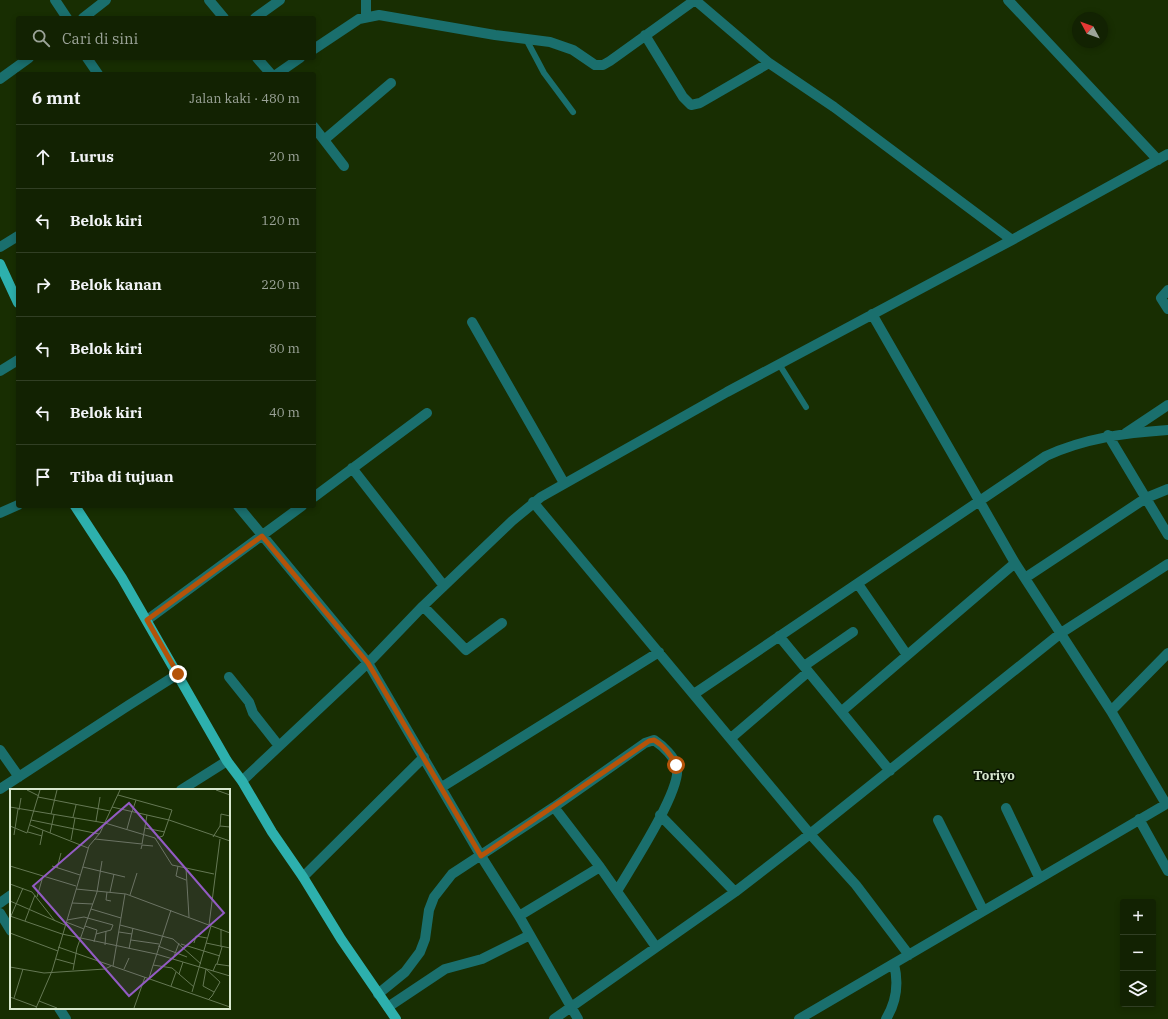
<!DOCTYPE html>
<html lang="id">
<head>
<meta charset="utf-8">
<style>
  :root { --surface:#122202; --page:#1f2f11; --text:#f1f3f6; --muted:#9ca499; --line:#313f24 }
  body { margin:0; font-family:"IBM Plex Serif",serif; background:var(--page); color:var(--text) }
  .controls { position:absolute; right:12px; bottom:12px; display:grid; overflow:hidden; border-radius:4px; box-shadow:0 2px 6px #0003 }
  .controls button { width:36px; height:36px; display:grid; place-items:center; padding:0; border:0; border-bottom:1px solid var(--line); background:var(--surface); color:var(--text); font:20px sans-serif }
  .compass { position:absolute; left:1072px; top:12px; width:36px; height:36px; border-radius:50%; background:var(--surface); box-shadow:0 2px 6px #0003; rotate:311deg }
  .stop { position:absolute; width:12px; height:12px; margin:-9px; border:3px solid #b45309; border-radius:50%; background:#fff }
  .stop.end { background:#b45309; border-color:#fff; box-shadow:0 1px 4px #0008 }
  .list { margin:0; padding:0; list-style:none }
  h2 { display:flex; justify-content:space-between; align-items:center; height:52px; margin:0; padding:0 16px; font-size:17px }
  h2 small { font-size:13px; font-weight:400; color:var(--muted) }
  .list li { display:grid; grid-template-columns:26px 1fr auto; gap:12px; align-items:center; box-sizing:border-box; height:64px; padding:0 16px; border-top:1px solid var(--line) }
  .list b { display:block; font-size:15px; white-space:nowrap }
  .list em { font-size:13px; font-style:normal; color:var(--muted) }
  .icon { flex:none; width:22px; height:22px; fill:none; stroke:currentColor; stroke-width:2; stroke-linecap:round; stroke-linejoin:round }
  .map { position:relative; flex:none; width:1168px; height:1019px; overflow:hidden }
  .search { position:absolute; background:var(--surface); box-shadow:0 2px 6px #0003; left:16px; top:16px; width:300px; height:44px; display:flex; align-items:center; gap:10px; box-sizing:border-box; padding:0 14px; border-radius:4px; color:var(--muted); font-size:15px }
  .panel { position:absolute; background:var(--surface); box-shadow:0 2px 6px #0003; left:16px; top:72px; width:300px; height:436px; border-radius:4px }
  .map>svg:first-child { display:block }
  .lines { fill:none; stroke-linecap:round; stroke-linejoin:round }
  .service { stroke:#1a6f6d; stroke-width:6 }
  .minor { stroke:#1a6f6d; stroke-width:10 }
  .primary { stroke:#2db0ad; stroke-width:10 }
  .route { stroke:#b45309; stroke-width:5 }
  .labels { text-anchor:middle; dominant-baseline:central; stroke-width:3; stroke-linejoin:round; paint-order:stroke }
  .quarter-label { font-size:13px; font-weight:bold; fill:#d9e8cf; stroke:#091303 }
  .inset-road { fill:none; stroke:#657854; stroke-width:1 }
  .view { fill:#925bc3; fill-opacity:0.15; stroke:#925bc3; stroke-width:2 }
  .inset-edge { fill:none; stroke:#d9e8cf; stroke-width:2 }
</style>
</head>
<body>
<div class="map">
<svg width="1168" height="1019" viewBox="0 0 1168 1019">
  <rect width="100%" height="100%" fill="#182e02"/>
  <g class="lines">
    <path class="service" d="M526,39L544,73L573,112
      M779,364L806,407"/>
    <path class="minor" d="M55,0L67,18
      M209,0L224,18
      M1008,0L1158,160
      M366,17V0
      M83,18L106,0
      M255,18L280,0
      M645,35L683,97L691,105L700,103L769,63
      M314,49L359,19L379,15L495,35L550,42L573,50L595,65H603L610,61L695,0L769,63L834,107L1012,240
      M87,58L98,74
      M257,58L271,74
      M277,74L300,58
      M0,79L29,58
      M314,127L324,140
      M344,166L324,140L391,83
      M0,247L18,236
      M1168,290L1161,298L1168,309
      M872,314L1015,563L1111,711L1166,804
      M472,322L564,483
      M0,371L18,360
      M1126,433L1168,405
      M1108,435L1168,535
      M352,468L444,586
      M314,497L427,413
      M533,502L810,834L856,885L909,955
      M238,506L368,663L481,856L519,916L578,1019
      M0,513L18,505
      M1025,578L1146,498L1168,489
      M858,584L907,655
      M423,606L466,650L502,623
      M147,620L302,506
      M779,636L890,771
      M804,666L853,632
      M229,677L249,702L253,713L279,746
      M694,694L1046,456C1085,438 1125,433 1168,430
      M842,711L1015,563
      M1111,711L1168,653
      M731,738L808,672
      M0,750L19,777
      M242,781L373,658L423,606L512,521L541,497L727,392L1012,240L1168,154
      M442,787L659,652
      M0,789L129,705L178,674
      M181,790L227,761
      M554,807L600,867
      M1006,808L1039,877
      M660,815L735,892
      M1139,819L1168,871
      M938,820L983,910
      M303,877L424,757
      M0,903L11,895
      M0,913L11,931
      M519,916L600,867L656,947
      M378,994L405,972L420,952L425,939L429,910L434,897L452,874L554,807L645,743L654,740C663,746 675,757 677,768C681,791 630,869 617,891
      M388,1007L445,969L482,959L530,935
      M59,1008L66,1019
      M554,1019L735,892L810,834L1061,633L1168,564
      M799,1019L1168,803
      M886,1019C897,1001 899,984 894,964"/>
    <path class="primary" d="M0,264L18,303
      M75,506L122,578L227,761L242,781L272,832L303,877L341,939L396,1019"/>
  </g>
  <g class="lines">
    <path class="route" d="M178,674L147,620L262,536L368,663L481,856L649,741L654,740C663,745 672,756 676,765"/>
  </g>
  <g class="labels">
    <g class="quarter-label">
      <text x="994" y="775">Toriyo</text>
    </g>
  </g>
  <g transform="translate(10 789)">
    <rect width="220" height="220" fill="#182e02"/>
    <path class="inset-road" d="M17,1L29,7M206,1L220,6M108,6L162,21L153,47L147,49M28,8L100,22M0,18L95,34L145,49L162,76L204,85M102,18L159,31L220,52M9,21L11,9M122,23L126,11M41,25L47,1M63,28L66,16M21,31L89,45M86,32L90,8M20,36L78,59M0,37L17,44L30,1M210,37L211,25L220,27M135,39L155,43M117,40L122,22M18,43L32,47M40,44L44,26M4,46L8,20M203,48L210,37L220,38M85,50L132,55M61,51L65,29M132,55L137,26M30,56L33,41M131,60L132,56L143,57M0,77L66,97M42,77L70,86M168,77L166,87L176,91M73,78L115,88M47,79L51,64M176,79L179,128M0,95L22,103L45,132M66,100L116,105L220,144M97,103L96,111L101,112M100,103L104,85M120,106L127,84M27,108L33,87M0,112L55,136M62,114L83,115M81,120L111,129M0,127L52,145L146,165L220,187M1,127L13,99M57,131L74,128L103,136L101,141L86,145M15,132L25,106M56,133L74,140M110,136L163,150L191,175M199,136L210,50M75,137L87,141L84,153M109,143L122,145M0,144L48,162M121,151L149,155M184,154L186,147L197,149M196,154L220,159M171,155L210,167M95,156L96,142M148,157L177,168M48,158L220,218M211,158V140M119,160L123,139M46,170L64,175M163,170L169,154M207,175L212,158M143,176L162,179L184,198M103,177L115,105M0,178L34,184L95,180L101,177M114,180L119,169M63,181L67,159L87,103L92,72M203,182L206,175L220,177M169,185L173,173M139,189L161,121M161,197L166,183M182,203L201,137M0,208L27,218M4,209L13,180M199,210L202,207L210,193L196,180L193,197L204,203M29,212L47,219M26,219L42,182L79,57L90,44L110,1M124,219L135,188"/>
    <path class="view" d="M119,14L214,124L119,207L23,97Z"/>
    <rect width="220" height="220" class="inset-edge"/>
  </g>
</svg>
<div class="controls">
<button>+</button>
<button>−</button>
<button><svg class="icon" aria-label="layers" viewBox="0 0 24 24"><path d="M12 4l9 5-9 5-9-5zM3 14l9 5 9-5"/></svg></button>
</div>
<svg class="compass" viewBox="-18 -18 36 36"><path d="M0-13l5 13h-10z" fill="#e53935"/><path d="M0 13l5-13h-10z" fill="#9ca499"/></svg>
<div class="stop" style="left:676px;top:765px"></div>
<div class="stop end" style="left:178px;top:674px"></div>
<div class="search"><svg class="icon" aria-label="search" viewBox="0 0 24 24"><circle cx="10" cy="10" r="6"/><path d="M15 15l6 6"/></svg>Cari di sini</div>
<section class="panel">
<h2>6 mnt<small>Jalan kaki · 480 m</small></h2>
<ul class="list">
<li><svg class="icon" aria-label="ahead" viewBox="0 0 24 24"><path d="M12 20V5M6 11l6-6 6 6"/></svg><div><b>Lurus</b></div><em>20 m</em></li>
<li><svg class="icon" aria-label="left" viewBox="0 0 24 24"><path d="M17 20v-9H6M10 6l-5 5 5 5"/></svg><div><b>Belok kiri</b></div><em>120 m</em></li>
<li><svg class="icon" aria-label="right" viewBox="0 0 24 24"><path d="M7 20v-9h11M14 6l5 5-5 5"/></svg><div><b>Belok kanan</b></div><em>220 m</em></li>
<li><svg class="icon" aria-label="left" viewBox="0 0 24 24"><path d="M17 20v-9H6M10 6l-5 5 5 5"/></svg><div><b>Belok kiri</b></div><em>80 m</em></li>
<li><svg class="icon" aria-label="left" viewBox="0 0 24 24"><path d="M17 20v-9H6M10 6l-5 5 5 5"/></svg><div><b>Belok kiri</b></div><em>40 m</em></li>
<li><svg class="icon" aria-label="arrive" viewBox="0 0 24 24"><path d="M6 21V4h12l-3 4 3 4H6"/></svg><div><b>Tiba di tujuan</b></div></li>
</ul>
</section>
</div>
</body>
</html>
